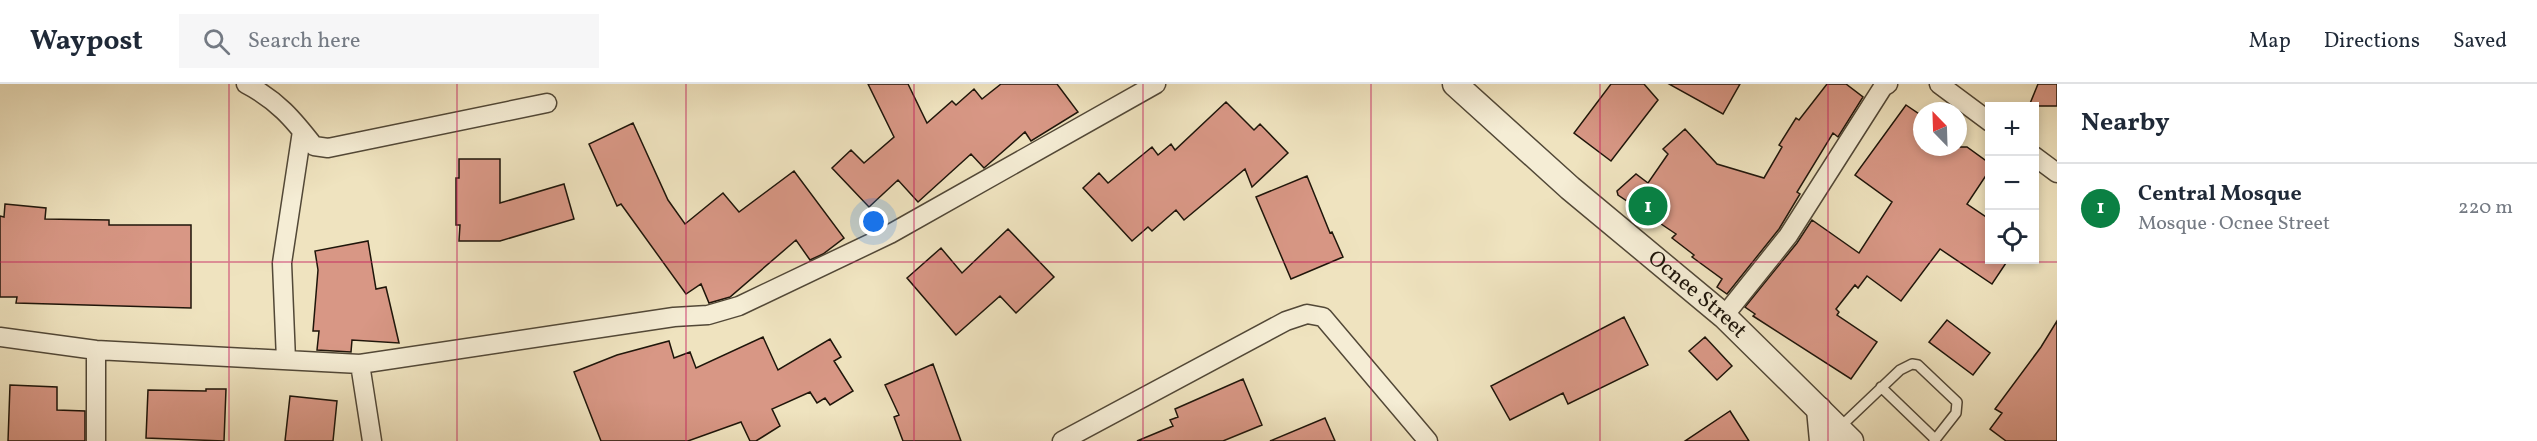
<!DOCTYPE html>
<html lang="en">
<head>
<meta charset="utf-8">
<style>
  :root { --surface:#fff; --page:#f6f6f7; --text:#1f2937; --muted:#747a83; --line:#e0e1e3; --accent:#0b8043 }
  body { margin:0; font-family:Vollkorn,serif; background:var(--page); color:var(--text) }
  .controls { position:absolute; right:18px; top:18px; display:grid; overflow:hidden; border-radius:0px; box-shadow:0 3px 9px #0003 }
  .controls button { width:54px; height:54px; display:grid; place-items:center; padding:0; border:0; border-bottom:2px solid var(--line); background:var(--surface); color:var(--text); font:30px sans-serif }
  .compass { position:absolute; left:1913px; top:18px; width:54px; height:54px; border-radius:50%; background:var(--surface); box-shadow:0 3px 9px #0003; rotate:337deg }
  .you { position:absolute; left:874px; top:138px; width:21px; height:21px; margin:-15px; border:4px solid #fff; border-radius:50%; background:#1a73e8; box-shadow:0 0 0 9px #1a73e833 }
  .badge { display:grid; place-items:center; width:39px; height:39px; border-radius:50%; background:var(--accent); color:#fff; font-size:20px; font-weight:700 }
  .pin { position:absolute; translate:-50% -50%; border:3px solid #fff; box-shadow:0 2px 6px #0006 }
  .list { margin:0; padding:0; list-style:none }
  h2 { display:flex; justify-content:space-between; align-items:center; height:78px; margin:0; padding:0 24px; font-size:26px }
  h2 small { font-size:20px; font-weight:400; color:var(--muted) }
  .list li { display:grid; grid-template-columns:39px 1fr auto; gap:18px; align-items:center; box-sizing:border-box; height:90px; padding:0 24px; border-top:2px solid var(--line) }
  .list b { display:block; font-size:22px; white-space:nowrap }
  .list p { margin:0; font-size:20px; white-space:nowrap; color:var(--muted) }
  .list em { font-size:20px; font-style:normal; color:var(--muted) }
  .icon { flex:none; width:33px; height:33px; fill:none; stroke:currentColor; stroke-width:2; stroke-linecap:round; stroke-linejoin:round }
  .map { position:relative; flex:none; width:2057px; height:357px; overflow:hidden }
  header { display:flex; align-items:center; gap:36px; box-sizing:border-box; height:84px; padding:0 30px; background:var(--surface); border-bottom:2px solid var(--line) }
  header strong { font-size:28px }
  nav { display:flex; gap:33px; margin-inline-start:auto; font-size:21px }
  .search { width:420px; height:54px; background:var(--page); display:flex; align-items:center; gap:15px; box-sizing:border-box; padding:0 21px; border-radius:0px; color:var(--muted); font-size:22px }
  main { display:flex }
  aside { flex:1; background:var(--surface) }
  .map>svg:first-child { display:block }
  .building { fill:#d89785; stroke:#1e150a; stroke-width:1.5 }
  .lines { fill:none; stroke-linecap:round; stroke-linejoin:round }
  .service-casing { stroke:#524837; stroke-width:12 }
  .minor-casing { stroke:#524837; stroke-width:21 }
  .tertiary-casing { stroke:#524837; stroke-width:27 }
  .service { stroke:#f5edd5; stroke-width:9 }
  .minor { stroke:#f5edd5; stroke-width:18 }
  .tertiary { stroke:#f5edd5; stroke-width:24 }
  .grid { fill:none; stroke:#c2185b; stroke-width:1.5; stroke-opacity:0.55 }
  .labels { text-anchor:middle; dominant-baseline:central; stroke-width:4.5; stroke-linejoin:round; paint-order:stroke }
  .street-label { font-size:22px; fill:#1e150a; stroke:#f5edd5 }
</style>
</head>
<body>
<header>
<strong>Waypost</strong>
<div class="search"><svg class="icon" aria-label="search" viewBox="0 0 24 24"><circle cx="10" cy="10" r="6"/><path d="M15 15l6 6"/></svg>Search here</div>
<nav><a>Map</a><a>Directions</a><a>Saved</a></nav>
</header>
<main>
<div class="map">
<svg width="2057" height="357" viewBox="0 0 2057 357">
  <rect width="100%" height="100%" fill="#efe3bf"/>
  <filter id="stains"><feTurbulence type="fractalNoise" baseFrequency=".00333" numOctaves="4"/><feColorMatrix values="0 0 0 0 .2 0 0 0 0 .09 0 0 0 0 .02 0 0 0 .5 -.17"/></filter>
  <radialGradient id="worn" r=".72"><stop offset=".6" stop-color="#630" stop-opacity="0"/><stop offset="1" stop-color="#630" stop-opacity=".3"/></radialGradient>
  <path class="building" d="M868,0H908L927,39L952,17L956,21L974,5L982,15L1001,0H1057L1078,28L1031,57L1025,48L984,84L971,70L918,118L898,96L869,123L832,84L851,66L864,79L894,53Z
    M1611,0H1644L1658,16L1611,77L1574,49Z
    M1669,0H1740L1723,30Z
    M1827,0H1846L1863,13L1838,53L1833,49L1797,108L1800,110L1779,145L1727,210L1717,203L1722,195L1692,173L1694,171L1672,154L1676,150L1618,111L1617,107L1636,90L1648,99L1668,70L1663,65L1685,45L1717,80L1764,94L1782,63L1779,61L1796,34L1799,36Z
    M2038,0H2057V22H2029Z
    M1226,18L1254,46L1260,40L1288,69L1252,103L1245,85L1184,136L1176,126L1152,147L1148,143L1132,157L1083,104L1099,89L1108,99L1152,63L1158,71L1171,60L1175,66Z
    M1906,21L1922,32V63H1967L1989,79V87L1967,120L1989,135V176H2008L1992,200L1940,165L1901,217L1867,192L1858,204L1855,201L1836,225L1839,228L1837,231L1877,258L1851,295L1753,232L1755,230L1745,223L1797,159L1812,136L1859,169L1892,118L1855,91Z
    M633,39L668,116L685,140L723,109L739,128L794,87L844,154L823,170L810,176L796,156L730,213L709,219L701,200L686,210L621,120L617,122L589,60Z
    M459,75H500V119L564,100L574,135L500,157H459L460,141H456V94H459Z
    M1307,92L1330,149L1332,148L1343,173L1291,195L1256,113Z
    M5,120L46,124L45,135L109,136V141H191V224L16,219L17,213H0V132L4,133Z
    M1008,145L1054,193L1016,229L1000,212L956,251L907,194L941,164L962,189Z
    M368,157L376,205L386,203L399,259L352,256L351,268L317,266L319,247H313L318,186L315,167Z
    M1624,233L1648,281L1568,320L1563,309L1510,336L1491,302Z
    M1947,236L1990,269L1973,291L1929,258Z
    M2057,237V357H2006L1990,345L2002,329L1995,325L2041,263Z
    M763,253L778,286L830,255L841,273L834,277L853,307L830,321L825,314L817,319L810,308L772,325L780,342L756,357H750L741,338L688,357H601L574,288L617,271L669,257L674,274L690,268L696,284Z
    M1705,253L1732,282L1717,296L1689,267Z
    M933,280L961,357H903L894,333L899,331L885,301Z
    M1243,295L1262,341L1223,357H1137L1173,342L1170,336L1178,333L1175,325Z
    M10,301L57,303V326L85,327V357H8Z
    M206,305H226L224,357L146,354L148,306L206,307Z
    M290,312L337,317L333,357H285Z
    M1730,327L1749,357H1685Z
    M1325,334L1335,357H1270Z"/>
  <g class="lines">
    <g class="service-casing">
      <path id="service" d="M1881,303L1935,355
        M1839,344L1900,286L1912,280L1918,281L1957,318L1956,329L1934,357"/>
    </g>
    <g class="minor-casing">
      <path id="minor" d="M246,0C277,16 293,35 314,62L328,64L547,19
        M1939,0L1990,38
        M2034,72L2057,89
        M1724,232L1788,152L1883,3L1888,0
        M0,253L96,266L360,280L674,233L708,231L739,222L890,150L1156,0
        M286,276L282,179L302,47
        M360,280L372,357
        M96,357V266
        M1062,357L1286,237L1307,230L1323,233L1428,357"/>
    </g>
    <g class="tertiary-casing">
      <g id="tertiary">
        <path id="s1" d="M1455,0L1570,104L1724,232L1851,357"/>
        <path d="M1819,325L1822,357"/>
      </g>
    </g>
    <use href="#service" class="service"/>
    <use href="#minor" class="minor"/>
    <use href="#tertiary" class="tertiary"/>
  </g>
  <path class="grid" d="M229,0V357M457,0V357M686,0V357M914,0V357M1143,0V357M1371,0V357M1600,0V357M1828,0V357M0,178H2057"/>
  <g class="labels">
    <g class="street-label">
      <text stroke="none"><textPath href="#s1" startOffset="321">Ocnee Street</textPath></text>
    </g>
  </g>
  <rect width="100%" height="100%" filter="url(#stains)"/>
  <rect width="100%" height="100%" fill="url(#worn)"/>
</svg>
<div class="controls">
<button>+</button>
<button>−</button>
<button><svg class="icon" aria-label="locate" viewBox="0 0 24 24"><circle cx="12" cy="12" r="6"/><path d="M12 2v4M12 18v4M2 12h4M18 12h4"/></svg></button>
</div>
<svg class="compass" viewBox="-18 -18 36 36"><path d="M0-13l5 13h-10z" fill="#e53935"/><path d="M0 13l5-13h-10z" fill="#747a83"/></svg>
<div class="you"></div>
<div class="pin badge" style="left:1648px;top:122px">1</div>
</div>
<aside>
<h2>Nearby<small></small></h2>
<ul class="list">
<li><span class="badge">1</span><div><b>Central Mosque</b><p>Mosque · Ocnee Street</p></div><em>220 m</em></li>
</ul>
</aside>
</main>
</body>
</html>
